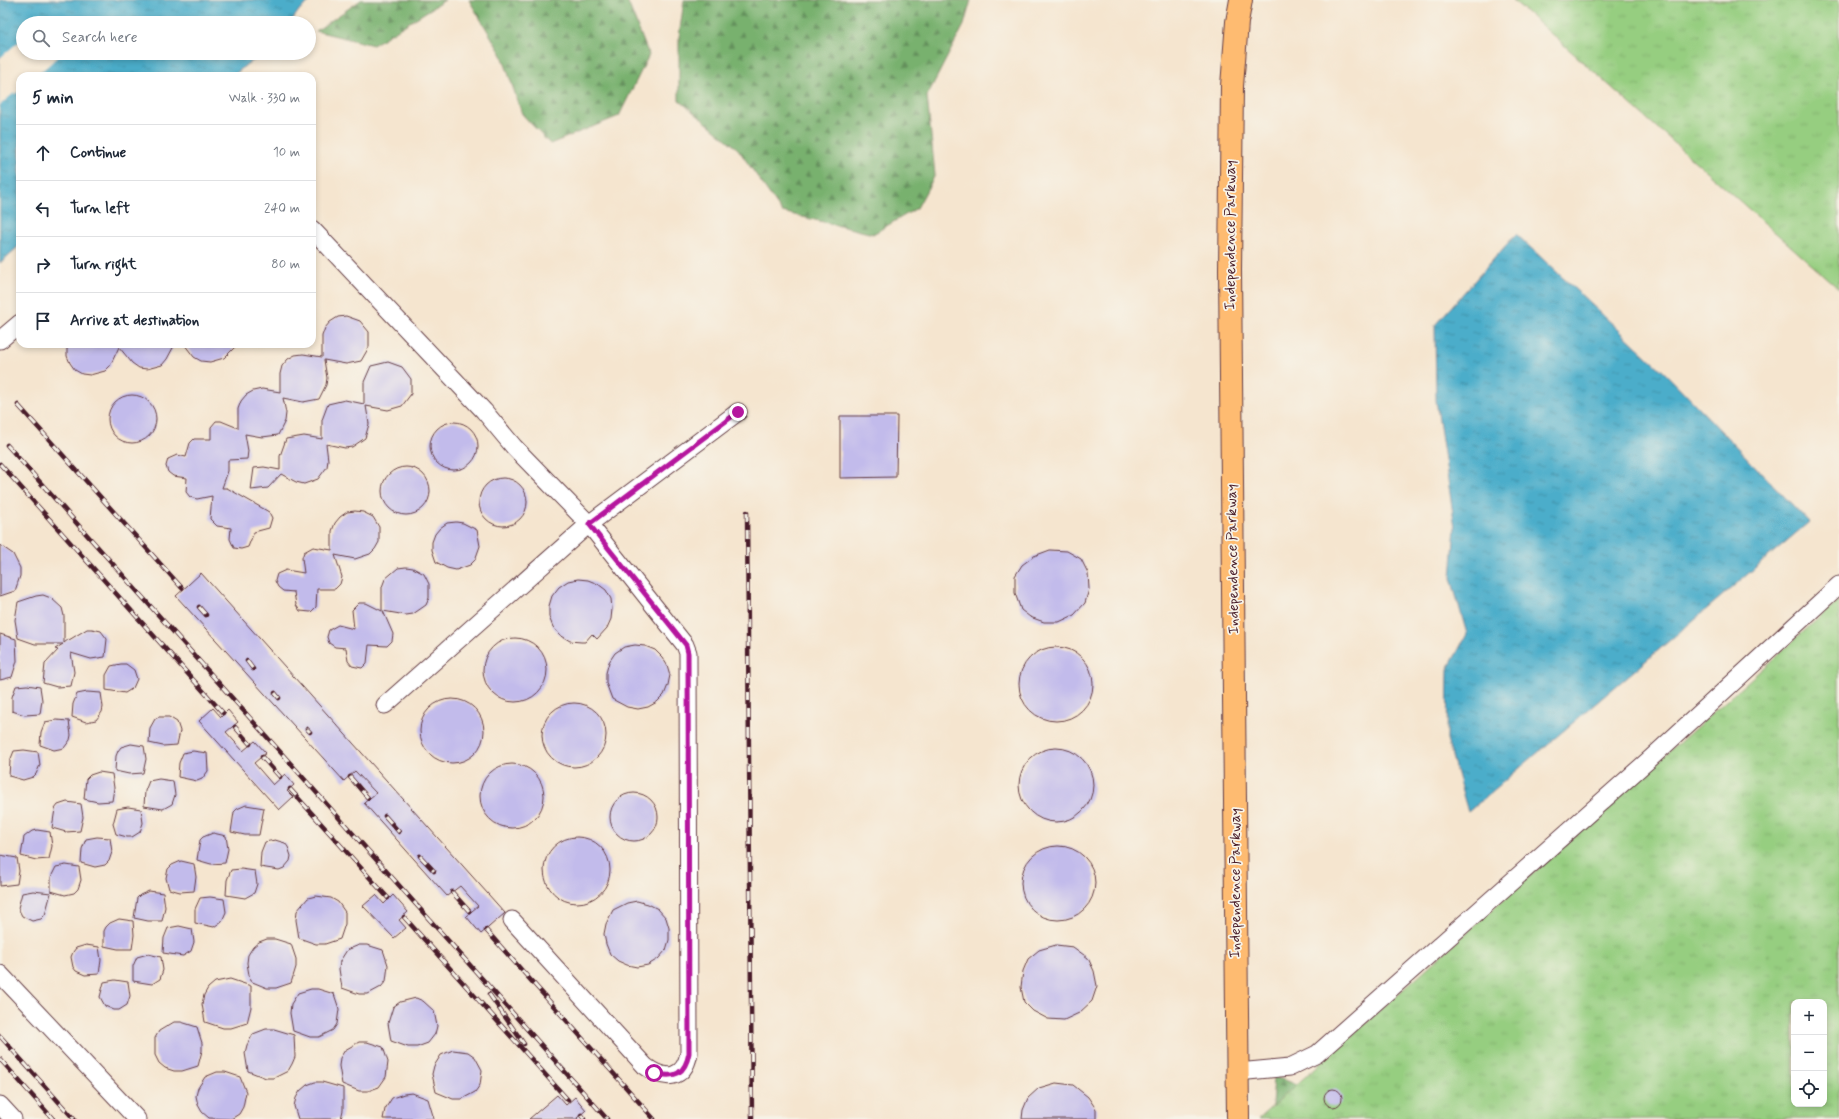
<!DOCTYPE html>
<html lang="en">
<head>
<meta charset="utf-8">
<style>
  :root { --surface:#fff; --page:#f6f6f7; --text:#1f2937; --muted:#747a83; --line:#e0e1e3 }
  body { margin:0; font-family:Mynerve,sans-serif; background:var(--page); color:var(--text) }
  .controls { position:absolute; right:12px; bottom:12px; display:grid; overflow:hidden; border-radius:8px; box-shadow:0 2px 6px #0003 }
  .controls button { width:36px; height:36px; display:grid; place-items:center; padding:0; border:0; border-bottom:1px solid var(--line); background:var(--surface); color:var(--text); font:20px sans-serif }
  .stop { position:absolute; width:12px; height:12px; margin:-9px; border:3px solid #b5179e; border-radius:50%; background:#fff }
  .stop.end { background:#b5179e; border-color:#fff; box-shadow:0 1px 4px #0008 }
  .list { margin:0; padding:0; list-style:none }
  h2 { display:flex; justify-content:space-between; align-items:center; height:52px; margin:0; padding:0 16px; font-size:17px }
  h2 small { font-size:13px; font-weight:400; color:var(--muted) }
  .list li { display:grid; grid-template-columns:26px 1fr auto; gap:12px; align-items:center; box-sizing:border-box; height:56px; padding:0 16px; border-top:1px solid var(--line) }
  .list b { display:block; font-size:15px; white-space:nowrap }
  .list em { font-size:13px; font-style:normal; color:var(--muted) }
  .icon { flex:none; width:22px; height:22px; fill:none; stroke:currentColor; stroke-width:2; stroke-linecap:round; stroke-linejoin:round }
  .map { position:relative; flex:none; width:1839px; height:1119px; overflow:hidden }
  .search { position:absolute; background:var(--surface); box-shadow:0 2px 6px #0003; left:16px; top:16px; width:300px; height:44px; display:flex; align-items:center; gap:10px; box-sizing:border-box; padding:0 14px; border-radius:22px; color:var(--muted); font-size:15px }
  .panel { position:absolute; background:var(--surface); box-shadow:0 2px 6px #0003; left:16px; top:72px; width:300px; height:276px; border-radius:12px }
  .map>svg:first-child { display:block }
  .forest { fill:url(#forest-firs); stroke:#61684c }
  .park { fill:url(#park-tufts); stroke:#707656; fill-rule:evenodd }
  .water { fill:url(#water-ripples); stroke:#4a667a }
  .pier { fill:#f5e5cf }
  .building { fill:#c2bbeb }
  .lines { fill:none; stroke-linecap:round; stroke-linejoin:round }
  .minor-casing { stroke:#643d44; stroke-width:19 }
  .major-casing { stroke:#643d44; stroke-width:24 }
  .minor { stroke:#fff; stroke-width:17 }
  .major { stroke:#febb71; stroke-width:22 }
  .rail-casing { stroke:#4a1f2b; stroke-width:4.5 }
  .rail { stroke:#f7f3e8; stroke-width:3; stroke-dasharray:9; stroke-linecap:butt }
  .route { stroke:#b5179e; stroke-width:5 }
  .labels { text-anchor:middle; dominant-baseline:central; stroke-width:3.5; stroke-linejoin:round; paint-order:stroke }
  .street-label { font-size:15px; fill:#4a1f2b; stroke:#f7f3e8 }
</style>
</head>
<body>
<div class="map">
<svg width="1839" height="1119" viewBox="0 0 1839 1119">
  <defs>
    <pattern id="forest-firs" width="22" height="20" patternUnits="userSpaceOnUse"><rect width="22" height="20" fill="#78b16e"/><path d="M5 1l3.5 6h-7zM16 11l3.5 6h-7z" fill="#648f5b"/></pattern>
    <pattern id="park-tufts" width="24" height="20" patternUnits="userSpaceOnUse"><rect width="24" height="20" fill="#96ce80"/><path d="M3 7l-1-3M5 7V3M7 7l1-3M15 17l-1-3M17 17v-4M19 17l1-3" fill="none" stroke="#83b06f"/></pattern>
    <pattern id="water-ripples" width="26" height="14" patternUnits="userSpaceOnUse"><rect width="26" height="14" fill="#4badca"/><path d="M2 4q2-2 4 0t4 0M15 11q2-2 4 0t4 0" fill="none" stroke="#408ca4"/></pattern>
  </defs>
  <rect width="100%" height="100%" fill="#f7f3e8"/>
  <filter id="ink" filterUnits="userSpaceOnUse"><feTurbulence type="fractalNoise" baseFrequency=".025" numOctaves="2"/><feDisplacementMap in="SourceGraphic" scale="8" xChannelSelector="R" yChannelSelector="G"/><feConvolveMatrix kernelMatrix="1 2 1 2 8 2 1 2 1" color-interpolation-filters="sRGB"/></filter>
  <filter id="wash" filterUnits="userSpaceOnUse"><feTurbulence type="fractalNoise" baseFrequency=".012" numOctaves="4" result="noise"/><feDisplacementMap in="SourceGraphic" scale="16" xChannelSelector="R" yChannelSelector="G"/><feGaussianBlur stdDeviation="0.9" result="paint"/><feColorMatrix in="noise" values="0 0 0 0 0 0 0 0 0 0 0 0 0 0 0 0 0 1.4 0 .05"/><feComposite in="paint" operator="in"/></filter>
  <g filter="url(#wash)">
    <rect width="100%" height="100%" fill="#f5e5cf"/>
    <path class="forest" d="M361,0H445L373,45L316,31Z
      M469,0H627L649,55L619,116L550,144L522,114L502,55Z
      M684,0H971L964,25L927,96L935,175L917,208L873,234L782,212L738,149L679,100V37Z
      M1274,1077L1306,1087L1271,1119Z"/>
    <path class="park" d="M1513,0H1839V289Z
      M1839,600V1119H1258ZM1794,1002H1824V1104H1794Z"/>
    <path class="water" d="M0,0H312L300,9L290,23H23V53H268L247,64L233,76H20V245L0,263Z
      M1516,234L1667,375L1809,522L1468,812L1447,739L1448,669L1467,634L1451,578L1455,527L1436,400L1435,325Z"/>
    <path class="pier" d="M23,38V53H62L36,76H20V90L15,94L14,93L0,105V58Z"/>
    <g id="blocks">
      <path class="building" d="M346,316L360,321L369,332V347L361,361L346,364L324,360L327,378L326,385L319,399L303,402L283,398L286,413L285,421L278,435L262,437L245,434L248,451L247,459L228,460V471L222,488H227L269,512L272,518L269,528L254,532L248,547L241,549L234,548L230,539L231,528L217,526L210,519L212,496L197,499L190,497L186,492L187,478L173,476L168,472L166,466L168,459L177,455L186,457L190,443L194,439H211V427L216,421H221L238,428V409L241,401L246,395L253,391L262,389L280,392V374L282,366L288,359L295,355L303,354L322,357V336L325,328L330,322L338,317Z
        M67,344H175L167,359L162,365L147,369L139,368L132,363L119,347L110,366L105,371L90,375L82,374L75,370L70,363L67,356Z
        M184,344H238L224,358L210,362L201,361L194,357Z
        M388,362L402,367L411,379V394L402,406L388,410L366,406L369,424L365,438L352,447L345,448L326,444L328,460L327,467L318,479L304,484L296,482L281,474L268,488L251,490L254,468L264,467L280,470V456L286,439L304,436L322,439V420L328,404L345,400L364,404V382L371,366Z
        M108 419a24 24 0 1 1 48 0a24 24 0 1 1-48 0Z
        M840,416H897L896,477L840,478Z
        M430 446a24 24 0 1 1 48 0a24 24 0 1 1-48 0Z
        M382 491a24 24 0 1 1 48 0a24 24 0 1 1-48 0Z
        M479 502a24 24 0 1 1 48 0a24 24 0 1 1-48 0Z
        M355,511L363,512L373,517L379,527V542L375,549L370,554L355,559L335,555L342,577L340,584L335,589H317L316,607L311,612L300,611L296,605L294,592L283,591L278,587L275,581L277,574L286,570L304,573L302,558L304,552L313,547L332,550V531L335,523L340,517L347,512Z
        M456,522L463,523L477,530L480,546L475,560L470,565L456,570L447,568L436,562L432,550V542L435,534L440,528L447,523Z
        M0,545L13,554L20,568V576L15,591L0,596Z
        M1050,550L1067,551L1081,559L1088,573L1089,589L1085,603L1074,615L1059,622H1044L1030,617L1021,610L1015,593V576L1022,565L1034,556Z
        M406,567L413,568L424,574L429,584V598L426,605L413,614L406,615L383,611L393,634L392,641L387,646L369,645L367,663L362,668L352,666L348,661L346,648L335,647L329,643L327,637L329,630L338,625L354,629L352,610L359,603H366L382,611V587L385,579L398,568Z
        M201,573L505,913L481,934L466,916L478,906L460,886L447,896L364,803L376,793L355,771L344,781L176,596Z
        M578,579L588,580L598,584L606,590L611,599L612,609L611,619L607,628L597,639L592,634L585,642H581L570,641L560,635L553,627L549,617V606L552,596L559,587L568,581Z
        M43,595L51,598L62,608L64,616V643L69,639V640L87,629H92L101,631L107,639L105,657L91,659L71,653L74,672L71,686L57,687L43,683L45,664L58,650L55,649L63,644H35L18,638L15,620L18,602L36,596Z
        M0,634L16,639L17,661L12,677L0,680Z
        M483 670a32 32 0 1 1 64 0a32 32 0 1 1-64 0Z
        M635,645L645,646L655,650L662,657L667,665L670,675L668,685L664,695L657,702L648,707L638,709L627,707L612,699L606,683V673L609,662L615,653L624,647Z
        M1019 684a37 37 0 1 1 74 0a37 37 0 1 1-74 0Z
        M121,664H126L134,670L137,679L133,688L125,693L106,690V675L111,666Z
        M27,685L40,687L42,700L40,714L25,715L12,711V697L16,686Z
        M87,692L101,693L103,707L102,712L96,720L86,722L72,717L73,704L77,694Z
        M420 731a32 32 0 1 1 64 0a32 32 0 1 1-64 0Z
        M542 735a32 32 0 1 1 64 0a32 32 0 1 1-64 0Z
        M213,708L221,717L228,710L238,722L226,732L243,751L255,741L266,753L254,763L273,785L285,774L294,785L287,791L293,797L279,810L199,721Z
        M159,717H169L177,722L180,731L177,745L163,746L149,743L150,728L155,719Z
        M56,720L69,721L71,735L70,740L64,748L54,750L40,745L41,732L45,722Z
        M131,744L144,746L146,759L143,773L129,774L115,771L116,756L118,751L121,747Z
        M1019 785a37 37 0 1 1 74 0a37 37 0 1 1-74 0Z
        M24,750L38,752L40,765L36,774L33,777L23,780L9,776L10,761L14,751Z
        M193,751L207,753L208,771L202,779L197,781L178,777L179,763L183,753Z
        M480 796a32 32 0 1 1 64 0a32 32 0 1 1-64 0Z
        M99,772L112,774L114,788L112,801L98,802L84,799L86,779L90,775Z
        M159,779L173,781L175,795L172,804L163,809L144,806L145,791L149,781Z
        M610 817a24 24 0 1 1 48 0a24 24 0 1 1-48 0Z
        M67,802L81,804L83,817L80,831L66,832L52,828L55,809L58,805Z
        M246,805L264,808L259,835H245L231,832L234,812L237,809Z
        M128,807L141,809L143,823L140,832L132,837H127L116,834L113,824L117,809Z
        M37,830L50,832L52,846L49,859L36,860L21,856L24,837L32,831Z
        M213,833L226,836L228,849L225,863L211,864L197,860L200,840L203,837Z
        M97,837L110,838L112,852L109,861L105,865L95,867L81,863L82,849L86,839Z
        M544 870a33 33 0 1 1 66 0a33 33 0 1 1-66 0Z
        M275,840L285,843L288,847L291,856L290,861L284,868L279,870L260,867L261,852L265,842Z
        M1021 883a37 37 0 1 1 74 0a37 37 0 1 1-74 0Z
        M0,855L17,858L19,871L17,884L0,886Z
        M181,861L194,864L196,877L194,891L180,892L169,889L166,878L168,869L172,865Z
        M66,865L79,867L81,880L78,889L74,893L65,895L51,891V877L56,867Z
        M241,869L255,871L257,884L254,893L245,898L226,895L227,880L231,870Z
        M33,891L51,893L45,915L41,919L32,921L22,916L18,908L22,893Z
        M149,891L163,893L165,907L162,921H148L134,918L137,898L140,895Z
        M376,895L384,904L393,895L408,912L399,920L406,928L394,938L363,906Z
        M316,896L331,898L338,902L345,912V924L340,939L325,944H316L299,938L296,920L297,911L308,898Z
        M210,897L224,899L226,912L222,921L214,927L195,923V909L200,898Z
        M637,901L648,904L658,909L666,918L669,928V940L666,950L658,959L648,965L637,967L627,965L618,961L610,954L606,944L604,934L606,924L613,910L627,903Z
        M119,919L133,921L134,935L132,949H118L104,946V931L106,927L110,923Z
        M179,926L192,929L194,942L191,951L183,956L163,953L164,938L168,928Z
        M267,939H275L291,944L296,959V967L291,983L276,988H267L250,981L247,963L248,955L253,947L259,942Z
        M86,945L99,947L101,960L99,974L85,975L76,971L73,967L71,957L73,952L76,948Z
        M359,945H367L383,950L388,965L386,981L381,987L368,994H359L342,988L339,969L340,961L347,950Z
        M1056,945L1073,947L1088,958L1094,971L1097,986L1092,1001L1079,1013L1064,1020L1048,1019L1033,1011L1024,1002L1021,987L1023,971L1028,959L1039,950Z
        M148,954L161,957L163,970L160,979L152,984L133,981V966L137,957Z
        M230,979L251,986V1007L247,1023L231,1028H223L205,1022L202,1004L204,995L208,988L215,982Z
        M115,980L128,982L130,996L127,1005L119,1010H114L105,1006L100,997L104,982Z
        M311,989H318L334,994L339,1009L337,1024L333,1030L319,1037H310L293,1031L290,1013L291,1004L298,993Z
        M416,998L423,1001L434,1011L437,1026L435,1034L428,1043L417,1047H408L391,1041L388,1023L393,1007L400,1002Z
        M174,1022H181L197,1027L202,1043V1051L198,1066L182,1071H174L165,1068L159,1063L155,1055V1038L159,1031Z
        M266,1029H274L294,1035L295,1057L292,1064L288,1071L274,1078H266L248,1071L245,1053L247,1045L253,1034Z
        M359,1042H367L383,1047L388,1062L386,1077L379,1087L368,1091H359L342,1084L339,1066L340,1058L345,1050Z
        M453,1050L468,1052L475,1057L482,1070L480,1085L475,1092L462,1099H453L436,1092L432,1074L434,1066L441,1055Z
        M217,1072H225L240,1077L246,1092L243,1107L239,1114L231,1119L209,1118L202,1112L198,1105L196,1096L198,1088L205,1077Z
        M315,1082H322L343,1088V1110L341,1119H298L294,1106L296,1098L300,1091L307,1085Z
        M1056,1083L1073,1085L1088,1097L1096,1109V1119H1022L1023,1110L1028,1098L1039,1088Z
        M1324 1098a9 9 0 1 1 18 0a9 9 0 1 1-18 0Z
        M412,1093L428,1099L434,1119H383L385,1109L392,1098L404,1094Z
        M557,1095L566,1105L575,1097L586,1110L577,1118L578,1119H529Z"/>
    </g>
  </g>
  <g filter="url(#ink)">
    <use href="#blocks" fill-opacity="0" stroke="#643d44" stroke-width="1"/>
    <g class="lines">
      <g class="minor-casing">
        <path id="minor" d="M312,229L484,411L514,447L589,524L685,645L688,653L689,1053C684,1080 665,1081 645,1066L512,920
          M0,340L20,323
          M385,705L589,524L738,412
          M0,974L137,1119
          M1238,1072L1290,1067L1317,1054L1651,758L1839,585
          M0,1105L13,1119"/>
      </g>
      <g class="major-casing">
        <path id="major" d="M1238,1119L1230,270L1232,86L1237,22L1241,0"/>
      </g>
      <use href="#minor" class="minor"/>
      <use href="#major" class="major"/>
      <g class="rail-casing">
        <path id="rail" d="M18,405L182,588
          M7,445L607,1119
          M0,464L223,713
          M747,512L752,1119
          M199,607L206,615
          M247,661L253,669
          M275,693L279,698
          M235,727L250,744
          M307,729L310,732
          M262,757L280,777
          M350,777L368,798
          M290,789L388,898
          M385,816L399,832
          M420,856L434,871
          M452,892L469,911
          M404,917L568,1100
          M486,930L654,1119
          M489,994L524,1044
          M0,1036L74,1119
          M0,1059L53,1119
          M581,1115L584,1119"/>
      </g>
      <use href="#rail" class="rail"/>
    </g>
  </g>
  <g class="lines" filter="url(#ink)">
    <path class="route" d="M654,1073C675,1079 685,1074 689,1053L688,653L686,645L589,524L738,412"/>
  </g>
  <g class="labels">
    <g class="street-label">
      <text transform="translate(1231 235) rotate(-90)">Independence Parkway</text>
      <text transform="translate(1233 559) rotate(-91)">Independence Parkway</text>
      <text transform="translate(1236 883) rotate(-90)">Independence Parkway</text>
    </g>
  </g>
</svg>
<div class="controls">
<button>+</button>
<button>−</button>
<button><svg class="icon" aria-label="locate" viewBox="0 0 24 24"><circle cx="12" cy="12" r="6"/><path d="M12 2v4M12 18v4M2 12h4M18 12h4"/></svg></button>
</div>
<div class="stop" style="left:654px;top:1073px"></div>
<div class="stop end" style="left:738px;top:412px"></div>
<div class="search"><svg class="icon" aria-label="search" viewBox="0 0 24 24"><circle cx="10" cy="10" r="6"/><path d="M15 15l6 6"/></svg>Search here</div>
<section class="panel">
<h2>5 min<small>Walk · 330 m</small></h2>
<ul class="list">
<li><svg class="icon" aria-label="ahead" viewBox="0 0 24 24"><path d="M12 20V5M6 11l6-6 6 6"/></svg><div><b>Continue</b></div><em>10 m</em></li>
<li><svg class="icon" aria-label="left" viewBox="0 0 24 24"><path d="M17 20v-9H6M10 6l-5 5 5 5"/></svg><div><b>Turn left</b></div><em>240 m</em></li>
<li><svg class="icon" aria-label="right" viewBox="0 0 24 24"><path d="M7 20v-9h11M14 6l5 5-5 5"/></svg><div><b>Turn right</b></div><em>80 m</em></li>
<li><svg class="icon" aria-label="arrive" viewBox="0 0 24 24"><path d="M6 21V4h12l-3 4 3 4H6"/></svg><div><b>Arrive at destination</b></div></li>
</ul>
</section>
</div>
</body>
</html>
